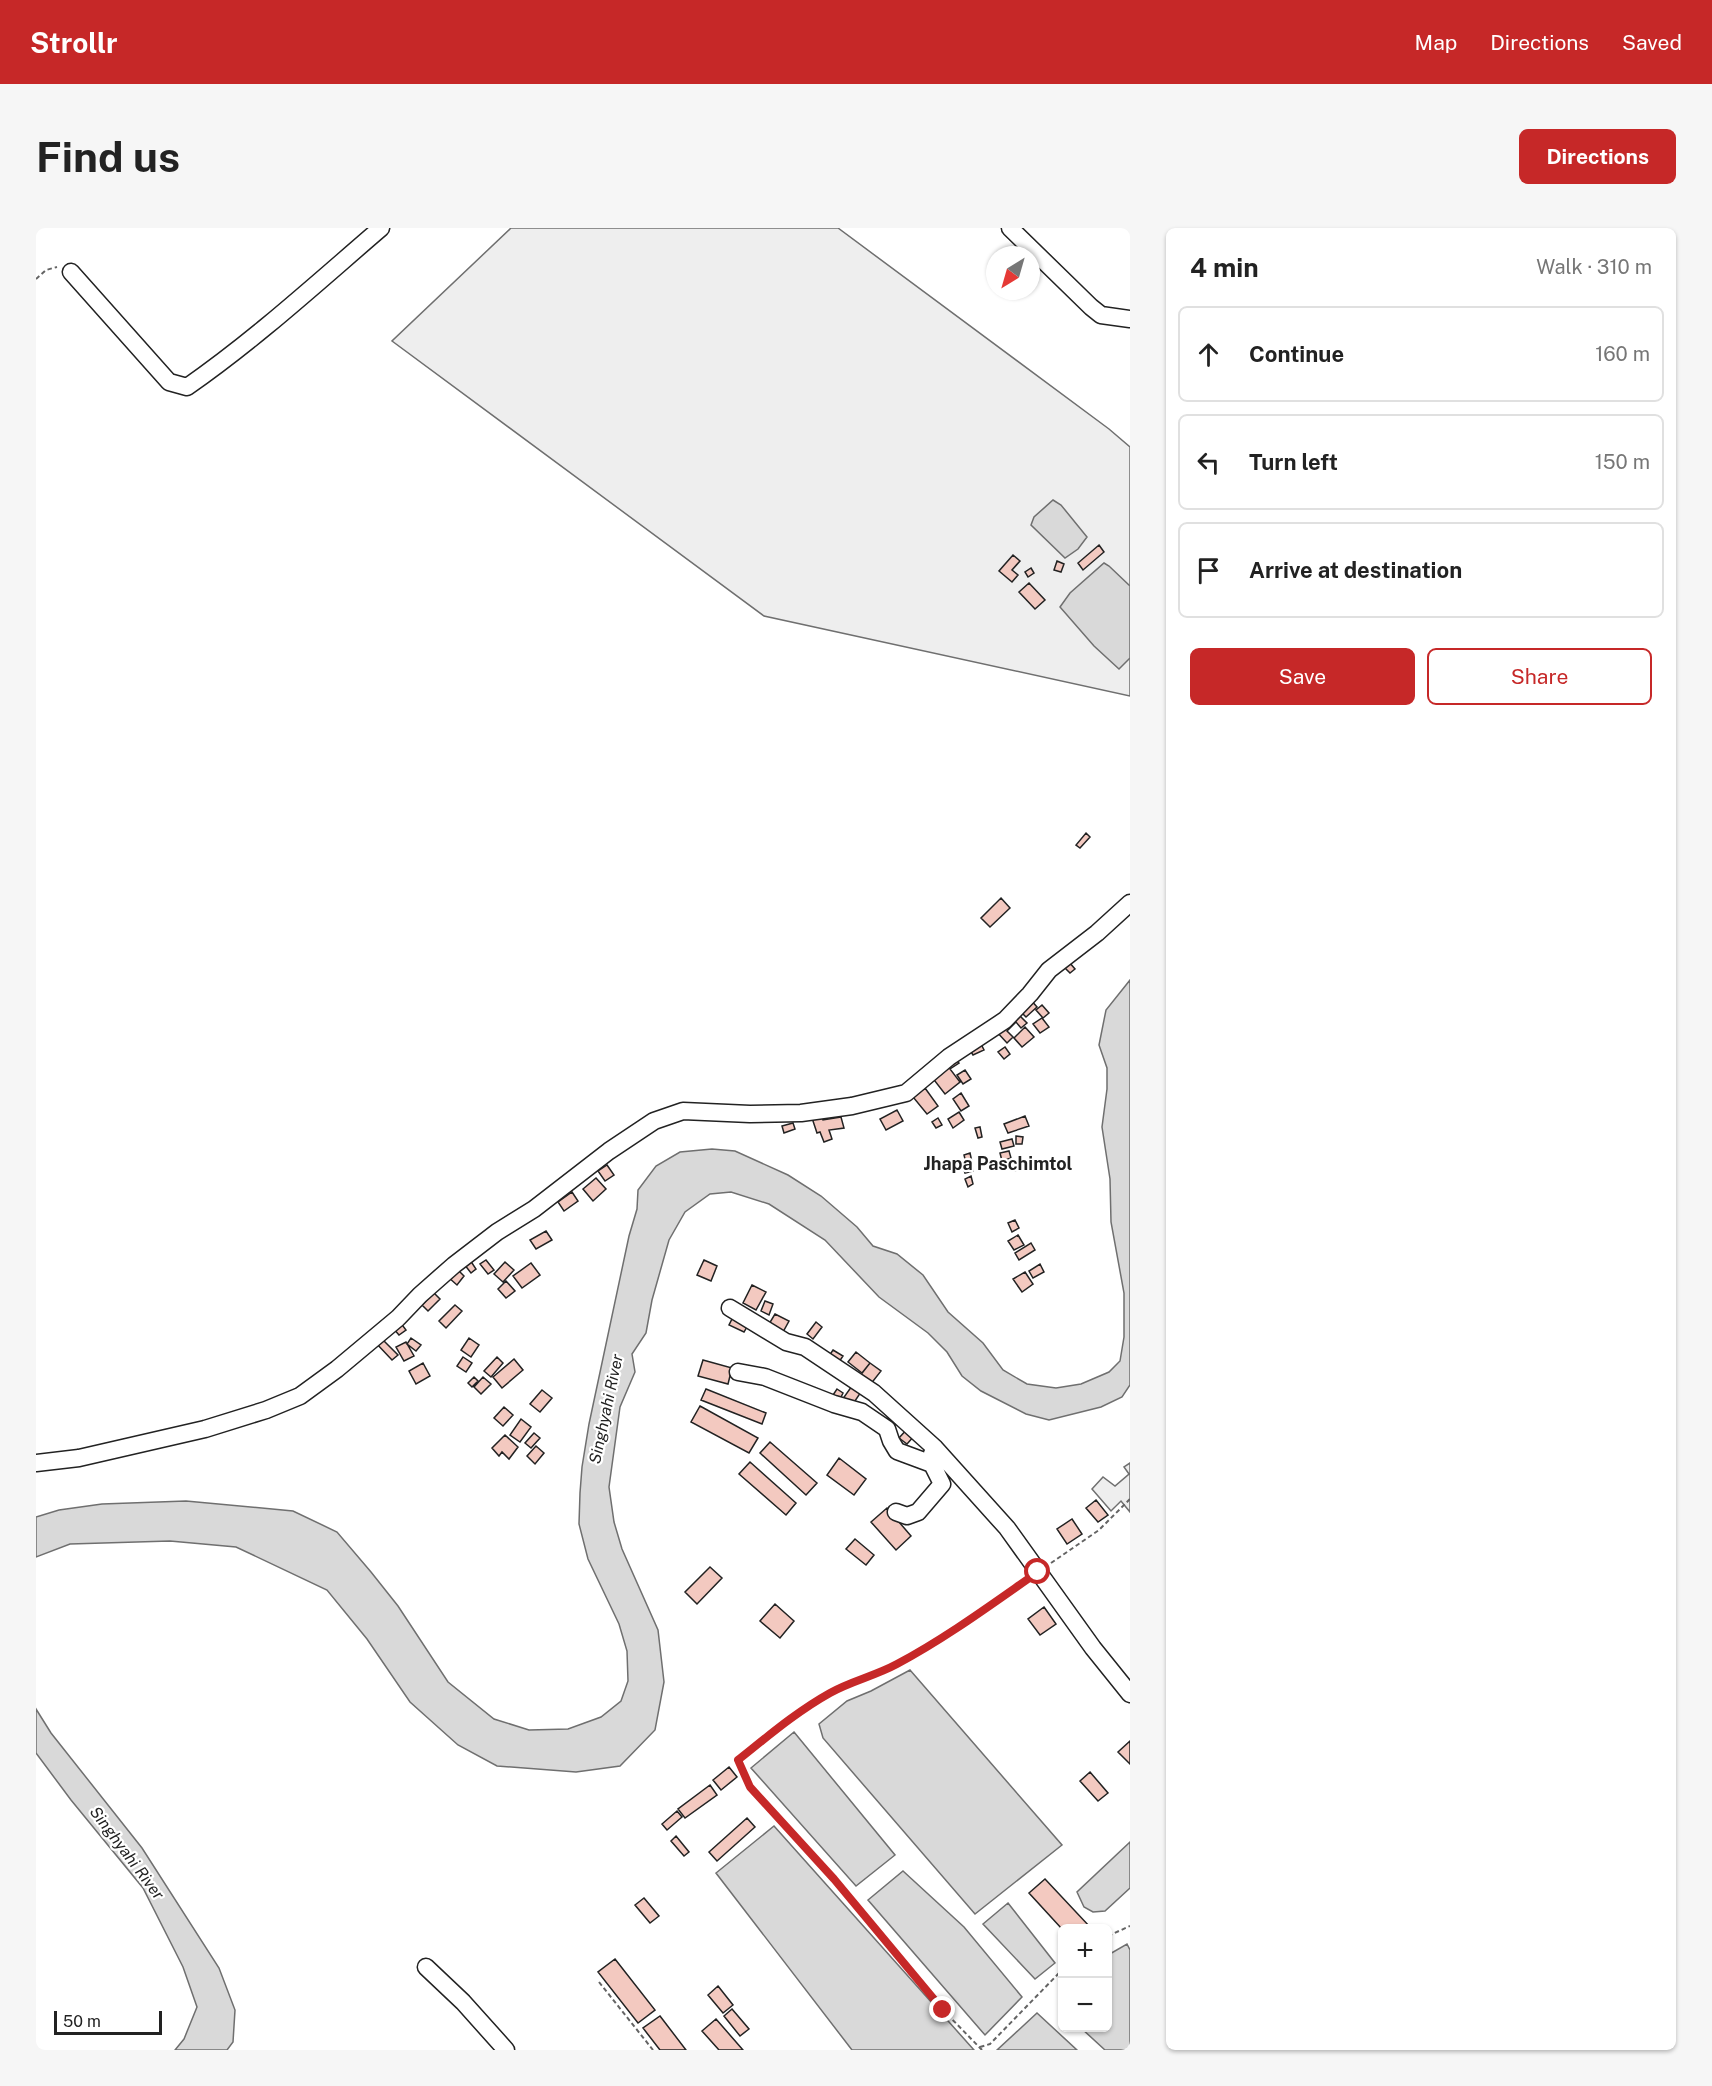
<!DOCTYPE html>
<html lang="en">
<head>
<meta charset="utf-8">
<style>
  :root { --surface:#fff; --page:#f6f6f6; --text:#222; --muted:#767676; --line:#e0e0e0; --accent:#c62828 }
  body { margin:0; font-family:"Public Sans",sans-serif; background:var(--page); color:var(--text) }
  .controls { position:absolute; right:18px; bottom:18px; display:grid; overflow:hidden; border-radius:9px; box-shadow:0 2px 4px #0004 }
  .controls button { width:54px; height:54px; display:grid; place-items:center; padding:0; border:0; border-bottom:2px solid var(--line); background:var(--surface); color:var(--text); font:30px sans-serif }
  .compass { position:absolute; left:950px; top:18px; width:54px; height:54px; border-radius:50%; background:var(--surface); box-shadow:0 2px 4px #0004; rotate:217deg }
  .scale { position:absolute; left:18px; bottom:15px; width:108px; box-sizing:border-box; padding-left:6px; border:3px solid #222; border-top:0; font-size:16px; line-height:21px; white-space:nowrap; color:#222; -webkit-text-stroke:4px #fff; paint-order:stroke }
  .stop { position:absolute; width:18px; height:18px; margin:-14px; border:4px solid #c62828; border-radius:50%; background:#fff }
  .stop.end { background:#c62828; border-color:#fff; box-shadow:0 2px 6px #0008 }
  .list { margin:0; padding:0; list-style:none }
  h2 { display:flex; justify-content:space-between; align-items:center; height:78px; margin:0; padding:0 24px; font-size:26px }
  h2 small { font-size:20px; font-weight:400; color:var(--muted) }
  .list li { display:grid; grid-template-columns:39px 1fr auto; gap:18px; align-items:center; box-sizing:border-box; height:96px; margin:0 12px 12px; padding:0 12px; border:2px solid var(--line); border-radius:9px }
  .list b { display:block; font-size:22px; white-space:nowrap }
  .list em { font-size:20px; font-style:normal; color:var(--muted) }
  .actions { display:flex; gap:12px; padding:18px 24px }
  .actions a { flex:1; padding:14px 0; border:2px solid var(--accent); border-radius:9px; text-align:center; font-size:21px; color:var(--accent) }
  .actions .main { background:var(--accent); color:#fff }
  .icon { flex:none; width:33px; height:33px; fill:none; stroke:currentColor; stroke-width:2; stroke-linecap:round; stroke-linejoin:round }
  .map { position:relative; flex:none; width:1094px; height:1822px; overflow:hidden; border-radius:9px }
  header { display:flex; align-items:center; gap:36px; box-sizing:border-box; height:84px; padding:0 30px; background:var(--accent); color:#fff }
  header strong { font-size:28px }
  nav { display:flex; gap:33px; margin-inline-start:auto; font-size:21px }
  .intro { display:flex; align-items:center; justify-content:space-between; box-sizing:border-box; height:144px; padding:0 36px }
  h1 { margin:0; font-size:42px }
  .button { padding:15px 27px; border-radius:9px; background:var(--accent); color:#fff; font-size:21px; font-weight:700 }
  main { display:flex; gap:36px; padding:0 36px }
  aside { flex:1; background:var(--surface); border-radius:9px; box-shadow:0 2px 4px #0004 }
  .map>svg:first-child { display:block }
  .green { fill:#eee; stroke:#6f6f6f; stroke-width:1.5 }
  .water { fill:#d9d9d9; stroke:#6f6f6f; stroke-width:1.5 }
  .building { fill:#f3c9c0; stroke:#222; stroke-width:1.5 }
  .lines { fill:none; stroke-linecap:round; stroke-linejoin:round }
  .minor-casing { stroke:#222; stroke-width:19 }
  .path { stroke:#646464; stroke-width:2; stroke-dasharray:4.5 3; stroke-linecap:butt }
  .minor { stroke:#fff; stroke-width:16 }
  .route { stroke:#c62828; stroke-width:8 }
  .labels { text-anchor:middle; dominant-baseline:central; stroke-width:4.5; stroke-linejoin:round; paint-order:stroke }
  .water-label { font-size:16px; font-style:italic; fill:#222; stroke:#fff }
  .quarter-label { font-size:18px; font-weight:bold; fill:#222; stroke:#fff }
</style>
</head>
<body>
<header>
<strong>Strollr</strong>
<nav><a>Map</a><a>Directions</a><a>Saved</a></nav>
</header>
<div class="intro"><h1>Find us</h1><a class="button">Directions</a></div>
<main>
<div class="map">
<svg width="1094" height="1822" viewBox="0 0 1094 1822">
  <rect width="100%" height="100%" fill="#fff"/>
  <path class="green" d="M475,0H802L1073,201L1094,219V468L728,388L356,113Z
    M1094,1235V1284L1085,1273L1075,1283L1056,1261L1067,1249L1079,1258L1093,1246L1088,1239Z"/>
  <path class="water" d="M1017,272L1025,277L1051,309L1042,321L1029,330L995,297L998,289Z
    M1068,335L1073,338L1094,358V430L1083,441L1058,418L1024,379L1034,365Z
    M1094,752V1157L1086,1169L1065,1179L1013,1192L990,1186L945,1163L926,1148L911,1124L892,1105L843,1069L789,1012L733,976L695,964L674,966L649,984L633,1012L616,1072L610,1105L596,1126L599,1144L584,1179L573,1259L578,1294L586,1321L622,1402L628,1454L619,1502L584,1538L540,1544L461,1538L422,1517L374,1474L331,1411L291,1362L200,1319L134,1313L34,1316L0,1329V1289L23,1282L66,1276L150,1273L257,1283L301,1304L335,1344L362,1378L412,1454L458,1491L493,1502L532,1501L565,1489L585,1473L592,1453L591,1423L583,1396L552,1331L543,1296L544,1265L546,1239L553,1196L593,1008L601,981L602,962L620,938L644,924L676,921L699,923L752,947L785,968L821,999L837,1018L861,1026L887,1047L912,1084L947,1115L967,1142L991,1156L1020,1160L1045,1156L1073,1144L1084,1133L1088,1109V1065L1075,994L1074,951L1066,899L1071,861V840L1063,817L1070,782Z
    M874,1442L1026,1617L939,1686L787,1510L783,1496L811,1473L835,1463Z
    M0,1481L15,1505L106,1620L183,1740L199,1782L197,1814L191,1822H139L148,1811L161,1779L147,1739L107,1660L35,1572L0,1525Z
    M758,1504L859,1627L820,1658L715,1540Z
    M738,1598L938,1822H816L680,1645Z
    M1094,1614V1660L1069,1683L1057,1684L1048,1679L1041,1664Z
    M867,1643L928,1699L986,1769L949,1807L832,1672Z
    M972,1675L1019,1735L999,1751L947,1696Z
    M1091,1716L1094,1722V1822H1069L1045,1800H1072V1727Z
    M1001,1785L1041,1822H961Z"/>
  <path class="building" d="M1063,317L1068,324L1047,342L1042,335Z
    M977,327L984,333L976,342L982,347L976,354L963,343Z
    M1021,333L1028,336L1025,344L1018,342Z
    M995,340L998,345L992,349L989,344Z
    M993,355L1009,372L999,381L983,364Z
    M1050,605L1054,609L1044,620L1040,617Z
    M965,670L974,680L954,699L945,690Z
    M1033,734L1039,741L1034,745L1028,739Z
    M994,771L1001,779L990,789L983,782Z
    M1006,777L1013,785L1007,790L1000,782Z
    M980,784L991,795L985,800L980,794L971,803L977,809L971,815L960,803Z
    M1006,790L1013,799L1004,805L997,796Z
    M989,799L998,809L986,819L978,810Z
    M944,814L948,822L937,827L932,819Z
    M969,819L974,826L968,831L962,824Z
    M919,830L923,835L914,841L924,854L909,866L895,848Z
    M929,842L935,851L927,856L921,847Z
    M889,860L902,878L891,886L877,869Z
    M925,865L933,878L925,883L917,871Z
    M861,882L867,893L850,902L844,891Z
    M923,884L928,892L917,900L912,891Z
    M786,887L787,892L805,889L808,900L793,902L796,911L788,914L784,904L781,905L776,890Z
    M989,888L993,898L972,905L968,896Z
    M902,890L906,897L900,900L896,894Z
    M757,895L759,901L748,905L746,898Z
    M944,899L946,909L942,910L939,900Z
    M980,908L987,909L986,916H980Z
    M976,911L978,918L966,921L964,914Z
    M973,923L975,930L966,933L964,925Z
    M934,925L936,934L930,935L928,927Z
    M986,932L988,940L978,943L975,935Z
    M571,937L578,947L569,953L562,943Z
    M936,937L937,943L929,945L927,939Z
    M935,948L937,956L932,959L929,951Z
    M560,950L570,961L557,973L547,961Z
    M536,964L542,973L528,983L522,974Z
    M979,992L983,1000L976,1004L972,995Z
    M510,1003L516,1012L500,1021L494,1012Z
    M982,1007L988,1017L978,1022L972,1013Z
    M995,1015L999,1022L983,1032L979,1025Z
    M434,1032L440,1041L435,1045L428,1036Z
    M450,1032L458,1042L452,1046L444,1036Z
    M668,1032L681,1038L675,1053L661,1047Z
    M469,1034L478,1042L467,1054L458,1046Z
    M495,1035L504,1047L486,1060L477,1048Z
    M1004,1036L1008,1044L997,1050L993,1043Z
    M420,1040L428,1048L421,1057L412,1049Z
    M989,1044L997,1056L986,1064L977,1051Z
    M470,1053L479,1063L470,1070L462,1061Z
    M716,1057L730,1064L720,1082L707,1075Z
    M398,1065L404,1071L392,1083L386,1077Z
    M729,1073L737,1076L733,1087L725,1083Z
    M419,1077L426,1083L410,1100L403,1093Z
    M739,1086L753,1093L747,1104L733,1096Z
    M697,1089L712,1097L708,1104L693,1097Z
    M364,1094L370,1102L363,1107L357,1100Z
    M780,1094L786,1099L777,1111L771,1106Z
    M344,1109L362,1127L356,1132L339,1114Z
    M375,1110L385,1117L380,1123L371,1116Z
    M433,1110L443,1117L435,1129L425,1122Z
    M370,1114L378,1128L368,1133L360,1119Z
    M797,1122L807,1128L801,1137L791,1131Z
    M820,1124L834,1135L826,1145L812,1134Z
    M427,1129L436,1135L430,1144L421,1138Z
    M461,1129L467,1135L455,1149L448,1143Z
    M478,1131L487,1142L466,1160L457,1149Z
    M667,1132L696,1140L692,1156L662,1148Z
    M387,1135L394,1148L380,1156L373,1143Z
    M834,1135L845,1143L834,1157L823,1149Z
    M438,1149L442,1153L436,1159L432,1155Z
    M447,1149L455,1156L445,1166L438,1159Z
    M818,1155L827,1161L815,1179L806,1172Z
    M670,1161L730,1185L726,1196L665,1172Z
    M801,1161L807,1165L804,1171L797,1167Z
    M506,1162L516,1170L504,1184L494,1176Z
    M664,1178L722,1210L713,1225L655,1194Z
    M468,1179L477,1187L467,1198L458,1190Z
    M485,1191L495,1199L484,1214L474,1207Z
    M872,1200L879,1207L871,1216L863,1210Z
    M498,1205L504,1210L495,1220L489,1215Z
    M469,1207L482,1219L473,1231L466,1224L463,1228L456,1220Z
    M734,1214L781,1255L770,1267L724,1225Z
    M500,1218L508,1225L499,1236L491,1228Z
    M803,1230L830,1251L818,1267L791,1247Z
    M714,1234L760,1275L750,1287L703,1246Z
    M1060,1272L1072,1287L1062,1294L1050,1280Z
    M851,1280L875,1308L860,1322L835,1294Z
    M1036,1291L1046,1306L1031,1316L1021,1301Z
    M819,1311L838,1327L830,1337L810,1321Z
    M674,1339L686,1350L661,1376L649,1364Z
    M739,1376L758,1393L744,1410L724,1393Z
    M1008,1379L1020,1396L1004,1407L992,1391Z
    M1094,1513V1536L1082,1524Z
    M693,1539L701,1549L685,1562L677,1552Z
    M1054,1544L1072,1565L1062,1573L1044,1553Z
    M674,1557L681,1567L649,1590L642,1581Z
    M641,1583L646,1589L631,1602L626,1596Z
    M711,1590L719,1599L681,1633L673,1624Z
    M640,1608L653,1624L648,1628L635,1613Z
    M1009,1651L1055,1700L1026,1701L993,1665Z
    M608,1670L623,1688L614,1695L599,1677Z
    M579,1731L619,1782L602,1795L562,1744Z
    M682,1758L697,1777L687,1785L672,1767Z
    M696,1781L713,1801L704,1808L688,1788Z
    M624,1788L650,1822H624L607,1800Z
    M680,1791L707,1822H683L666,1803Z"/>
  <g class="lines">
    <g class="minor-casing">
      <path id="minor" d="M974,0L1055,79L1065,87L1094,91
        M35,44L133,154L151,159C220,111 282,54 345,0
        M694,1080L750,1114L769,1119L838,1165L899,1220L971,1300L1057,1420L1094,1466
        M702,1144L729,1149L798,1176L826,1184L851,1201L855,1213L861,1223L896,1236
        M0,1235L43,1230L169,1201L230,1182L264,1168L301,1141L362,1090L384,1067L418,1037L461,1004L498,981L573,923L618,893L647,883L714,886L765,885L816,878L870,865L913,829L969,792L994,766L1013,742L1061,705L1094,675
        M860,1284L871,1288L882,1284L906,1256L896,1236V1226
        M390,1739L427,1774L470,1822"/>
    </g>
    <path class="path" d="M0,51L10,42L21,39
      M1015,1335L1063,1302L1094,1271
      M1072,1708L1094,1698
      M563,1754L617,1822
      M944,1819L954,1816L1026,1742
      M946,1822L907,1782L798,1651L714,1559L702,1532L753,1491L792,1466L811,1456L861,1436L991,1352"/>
    <use href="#minor" class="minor"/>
  </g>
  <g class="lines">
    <path class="route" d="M907,1782L798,1651L714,1559L702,1532C731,1509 760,1484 794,1465C815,1453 839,1448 861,1436C910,1410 956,1376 1002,1344"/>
  </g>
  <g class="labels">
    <g class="water-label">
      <text transform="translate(570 1181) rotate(-78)">Singhyahi River</text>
      <text transform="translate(91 1625) rotate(53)">Singhyahi River</text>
    </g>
    <g class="quarter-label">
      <text x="962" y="935">Jhapa Paschimtol</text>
    </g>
  </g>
</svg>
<div class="controls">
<button>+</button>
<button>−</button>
</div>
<svg class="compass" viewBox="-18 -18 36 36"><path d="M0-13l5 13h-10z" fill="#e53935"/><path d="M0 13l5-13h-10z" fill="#767676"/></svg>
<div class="scale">50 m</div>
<div class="stop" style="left:1002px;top:1344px"></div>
<div class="stop end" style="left:907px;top:1782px"></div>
</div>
<aside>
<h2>4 min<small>Walk · 310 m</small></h2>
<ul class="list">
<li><svg class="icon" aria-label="ahead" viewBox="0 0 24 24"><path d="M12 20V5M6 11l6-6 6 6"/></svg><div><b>Continue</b></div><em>160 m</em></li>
<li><svg class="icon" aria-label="left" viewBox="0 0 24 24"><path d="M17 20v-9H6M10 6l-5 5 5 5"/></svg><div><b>Turn left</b></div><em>150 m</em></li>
<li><svg class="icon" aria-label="arrive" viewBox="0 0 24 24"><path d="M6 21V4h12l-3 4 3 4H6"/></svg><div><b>Arrive at destination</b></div></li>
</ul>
<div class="actions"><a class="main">Save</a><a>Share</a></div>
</aside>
</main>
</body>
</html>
